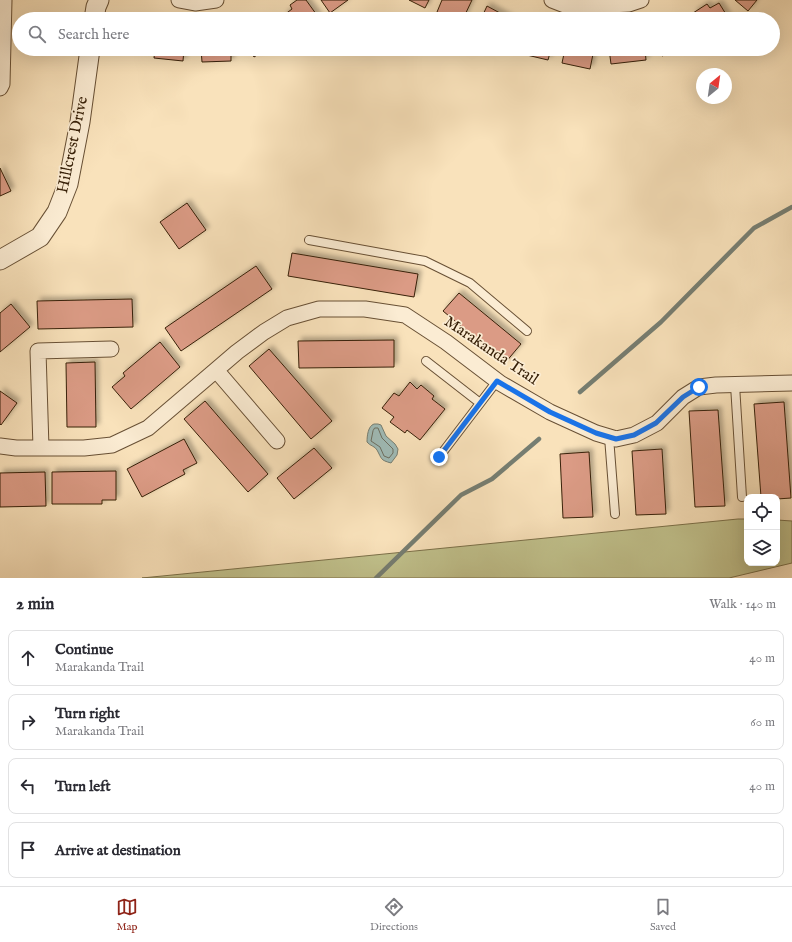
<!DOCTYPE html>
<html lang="en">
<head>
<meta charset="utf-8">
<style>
  :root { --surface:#fff; --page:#f2f2f3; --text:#2b2b33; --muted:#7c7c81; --line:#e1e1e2; --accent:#8f2418 }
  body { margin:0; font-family:"IM FELL English",serif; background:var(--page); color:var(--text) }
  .controls { position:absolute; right:12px; bottom:12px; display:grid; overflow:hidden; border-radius:8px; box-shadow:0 4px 16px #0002 }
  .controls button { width:36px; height:36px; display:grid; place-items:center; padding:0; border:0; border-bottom:1px solid var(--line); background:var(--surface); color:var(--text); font:20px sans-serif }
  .compass { position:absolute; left:696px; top:68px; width:36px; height:36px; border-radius:50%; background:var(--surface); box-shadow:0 4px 16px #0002; rotate:29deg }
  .stop { position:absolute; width:12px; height:12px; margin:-9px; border:3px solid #1a73e8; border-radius:50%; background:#fff }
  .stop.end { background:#1a73e8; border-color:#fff; box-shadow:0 1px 4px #0008 }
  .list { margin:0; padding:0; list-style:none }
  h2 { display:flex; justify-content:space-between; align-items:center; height:52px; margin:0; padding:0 16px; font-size:17px }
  h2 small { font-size:13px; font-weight:400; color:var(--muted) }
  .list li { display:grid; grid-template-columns:26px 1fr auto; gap:12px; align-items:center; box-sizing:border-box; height:56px; margin:0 8px 8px; padding:0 8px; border:1px solid var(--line); border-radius:8px }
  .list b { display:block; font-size:15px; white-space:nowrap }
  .list p { margin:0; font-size:13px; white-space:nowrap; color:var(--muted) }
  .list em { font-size:13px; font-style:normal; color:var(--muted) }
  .icon { flex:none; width:22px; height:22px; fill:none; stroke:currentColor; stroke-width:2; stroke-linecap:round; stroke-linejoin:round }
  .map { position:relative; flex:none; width:792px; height:578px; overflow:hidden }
  .search { position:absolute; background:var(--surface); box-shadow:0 4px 16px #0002; left:12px; right:12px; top:12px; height:44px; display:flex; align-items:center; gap:10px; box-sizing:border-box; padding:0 14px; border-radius:22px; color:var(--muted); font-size:15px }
  .sheet { height:308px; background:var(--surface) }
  nav { display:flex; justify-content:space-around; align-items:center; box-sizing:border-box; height:56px; border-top:1px solid var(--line); background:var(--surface); font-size:11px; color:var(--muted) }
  nav a { display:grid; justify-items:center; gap:2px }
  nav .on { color:var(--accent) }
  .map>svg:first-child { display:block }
  .green { fill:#c1c28d; stroke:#7c714a }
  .water { fill:#a0bcb8; stroke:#767e72 }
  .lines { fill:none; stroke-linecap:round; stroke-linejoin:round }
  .shore { stroke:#6c6e60; stroke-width:1 }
  .stream { stroke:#767e72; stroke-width:4.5 }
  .building { fill:#db9b85; stroke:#372008; filter:url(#shadow) }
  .service-casing { stroke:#685035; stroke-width:10 }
  .minor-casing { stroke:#685035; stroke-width:17 }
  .tertiary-casing { stroke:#685035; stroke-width:21 }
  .service { stroke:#fbecd3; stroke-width:8 }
  .minor { stroke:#fbecd3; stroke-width:15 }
  .tertiary { stroke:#fbecd3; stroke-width:19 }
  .route { stroke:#1a73e8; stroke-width:5 }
  .labels { text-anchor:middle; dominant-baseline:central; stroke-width:3.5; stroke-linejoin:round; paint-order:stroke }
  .street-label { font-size:16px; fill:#372008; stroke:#fbecd3 }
</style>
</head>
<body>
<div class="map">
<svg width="792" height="578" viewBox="0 0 792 578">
  <defs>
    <filter id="shadow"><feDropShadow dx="3.5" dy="-3.5" stdDeviation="2" flood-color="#0004"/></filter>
  </defs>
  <rect width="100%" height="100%" fill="#f9e2bb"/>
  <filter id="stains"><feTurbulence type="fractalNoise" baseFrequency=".005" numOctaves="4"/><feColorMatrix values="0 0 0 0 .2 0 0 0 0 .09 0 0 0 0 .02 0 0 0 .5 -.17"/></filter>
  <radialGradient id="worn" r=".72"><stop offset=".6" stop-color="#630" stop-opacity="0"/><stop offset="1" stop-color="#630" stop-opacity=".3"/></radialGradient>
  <path class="green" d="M738,519H747V563H777V520L792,521V563L729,578H142Z"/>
  <path class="water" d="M374,424H378L381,425L386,436L395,444L398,449L397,455L391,463C380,460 382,459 377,450C375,446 370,446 367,442C367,436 368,426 374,424Z"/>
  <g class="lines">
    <path class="shore" d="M375,428H378L382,438L393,449V453L389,458L384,456L380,447L371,441L373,431Z"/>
    <path class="stream" d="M580,392L661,322L754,228L792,207
      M376,578L461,495L492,479L539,439"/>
  </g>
  <path class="building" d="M297,0H306L319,18L286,19L284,15L292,9L290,5Z
    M321,0H348L330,13Z
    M409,0H429L425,8Z
    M442,0H472L463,19H450L437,12Z
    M735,0H757L748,11Z
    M719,3L729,19H698L693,13L707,4L710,8Z
    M487,6L511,19H481Z
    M155,49H184L183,61L154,58Z
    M201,49H231V61L202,62Z
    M249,49H267L254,57Z
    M515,49H551L548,60L514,52Z
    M565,49H594L590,69L562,63Z
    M609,49H645L646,60L611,64Z
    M660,49H682L662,56Z
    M0,168L11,191L0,196Z
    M187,203L206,230L179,249L160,222Z
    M292,253L418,274L414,297L288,276Z
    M256,266L272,289L181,351L165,328Z
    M459,293L521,344L505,363L443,311Z
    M132,299L133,327L38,329L37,301Z
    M11,304L30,327L0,352V313Z
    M394,340V367L299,368L298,341Z
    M160,342L180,367L131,409L112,387L125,376L123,373Z
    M269,349L332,421L311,439L249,366Z
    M95,362L96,427H67L66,363Z
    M410,382L417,389L421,385L434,396L432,399L445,409L420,440L407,430L405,433L390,422L394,417L382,408L394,393L399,396Z
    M0,391L17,403L1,425L0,424Z
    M205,401L268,474L248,492L184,419Z
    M784,402L791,498L777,499V497H761L754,404Z
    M718,410L725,506L695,507L689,411Z
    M184,439L197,463L183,470L185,474L142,497L127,469Z
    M314,448L332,468L294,499L277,478Z
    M662,449L666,514L636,515L632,451Z
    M589,452L593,517L563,518L560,454Z
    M116,471V500H102V504H52V472Z
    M45,472L46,506L0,507V473Z"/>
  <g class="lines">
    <g class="service-casing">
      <path id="service" d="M309,240L425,261L470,283L527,331
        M426,361L480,403
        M735,385L742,497
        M609,437L615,514
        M439,457L497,381"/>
    </g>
    <g class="minor-casing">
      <path id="minor" d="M179,0L195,3L216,0
        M552,0L570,7L629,4L641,0
        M0,88L2,84L4,0
        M216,370L237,352L264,332L287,318L319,309H365L405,315L446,342L500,383L550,412L596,433L616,439L634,435L657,423L683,397L699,387L716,385L792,383
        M0,446L16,448H84L112,445L148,428L216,370L277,441
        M41,448L38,351L111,349"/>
    </g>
    <g class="tertiary-casing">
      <path id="tertiary" d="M94,19L96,7L99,0
        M0,260L40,237L57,212L68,184L80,122L90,49"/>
    </g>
    <use href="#service" class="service"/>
    <use href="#minor" class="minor"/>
    <use href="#tertiary" class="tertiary"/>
  </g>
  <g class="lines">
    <path class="route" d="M439,457L497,381L550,412L596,433L616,439L634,435L656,423L683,397L699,387"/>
  </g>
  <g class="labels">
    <g class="street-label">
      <text transform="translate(73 145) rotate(-78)">Hillcrest Drive</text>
      <text transform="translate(491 351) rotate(34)">Marakanda Trail</text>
    </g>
  </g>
  <rect width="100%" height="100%" filter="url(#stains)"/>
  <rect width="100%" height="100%" fill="url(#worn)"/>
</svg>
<div class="controls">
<button><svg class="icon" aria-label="locate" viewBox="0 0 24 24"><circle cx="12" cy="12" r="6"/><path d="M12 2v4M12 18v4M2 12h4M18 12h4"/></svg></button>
<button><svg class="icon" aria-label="layers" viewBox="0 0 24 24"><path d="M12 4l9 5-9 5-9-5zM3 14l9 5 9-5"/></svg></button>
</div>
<svg class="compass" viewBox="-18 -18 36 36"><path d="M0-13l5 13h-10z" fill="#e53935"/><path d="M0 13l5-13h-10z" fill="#7c7c81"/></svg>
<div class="stop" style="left:699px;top:387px"></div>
<div class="stop end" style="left:439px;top:457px"></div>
<div class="search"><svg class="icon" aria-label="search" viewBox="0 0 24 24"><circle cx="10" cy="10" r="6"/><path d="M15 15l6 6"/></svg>Search here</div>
</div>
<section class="sheet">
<h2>2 min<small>Walk · 140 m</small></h2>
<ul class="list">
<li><svg class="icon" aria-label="ahead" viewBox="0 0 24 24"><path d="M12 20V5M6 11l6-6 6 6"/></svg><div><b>Continue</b><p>Marakanda Trail</p></div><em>40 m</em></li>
<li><svg class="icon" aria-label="right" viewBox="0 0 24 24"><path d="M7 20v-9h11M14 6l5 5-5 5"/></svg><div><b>Turn right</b><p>Marakanda Trail</p></div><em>60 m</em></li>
<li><svg class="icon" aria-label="left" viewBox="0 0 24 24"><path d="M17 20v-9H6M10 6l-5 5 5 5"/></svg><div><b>Turn left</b></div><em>40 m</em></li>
<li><svg class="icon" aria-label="arrive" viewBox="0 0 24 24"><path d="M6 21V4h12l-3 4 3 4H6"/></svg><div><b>Arrive at destination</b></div></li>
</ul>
</section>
<nav>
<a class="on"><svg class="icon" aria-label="map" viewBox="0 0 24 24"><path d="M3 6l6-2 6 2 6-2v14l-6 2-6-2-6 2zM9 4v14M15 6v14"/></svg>Map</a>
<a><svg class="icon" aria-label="directions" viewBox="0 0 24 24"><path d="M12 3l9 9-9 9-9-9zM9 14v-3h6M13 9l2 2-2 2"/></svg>Directions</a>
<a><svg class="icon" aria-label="saved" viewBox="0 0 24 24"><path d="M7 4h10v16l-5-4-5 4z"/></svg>Saved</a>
</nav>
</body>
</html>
